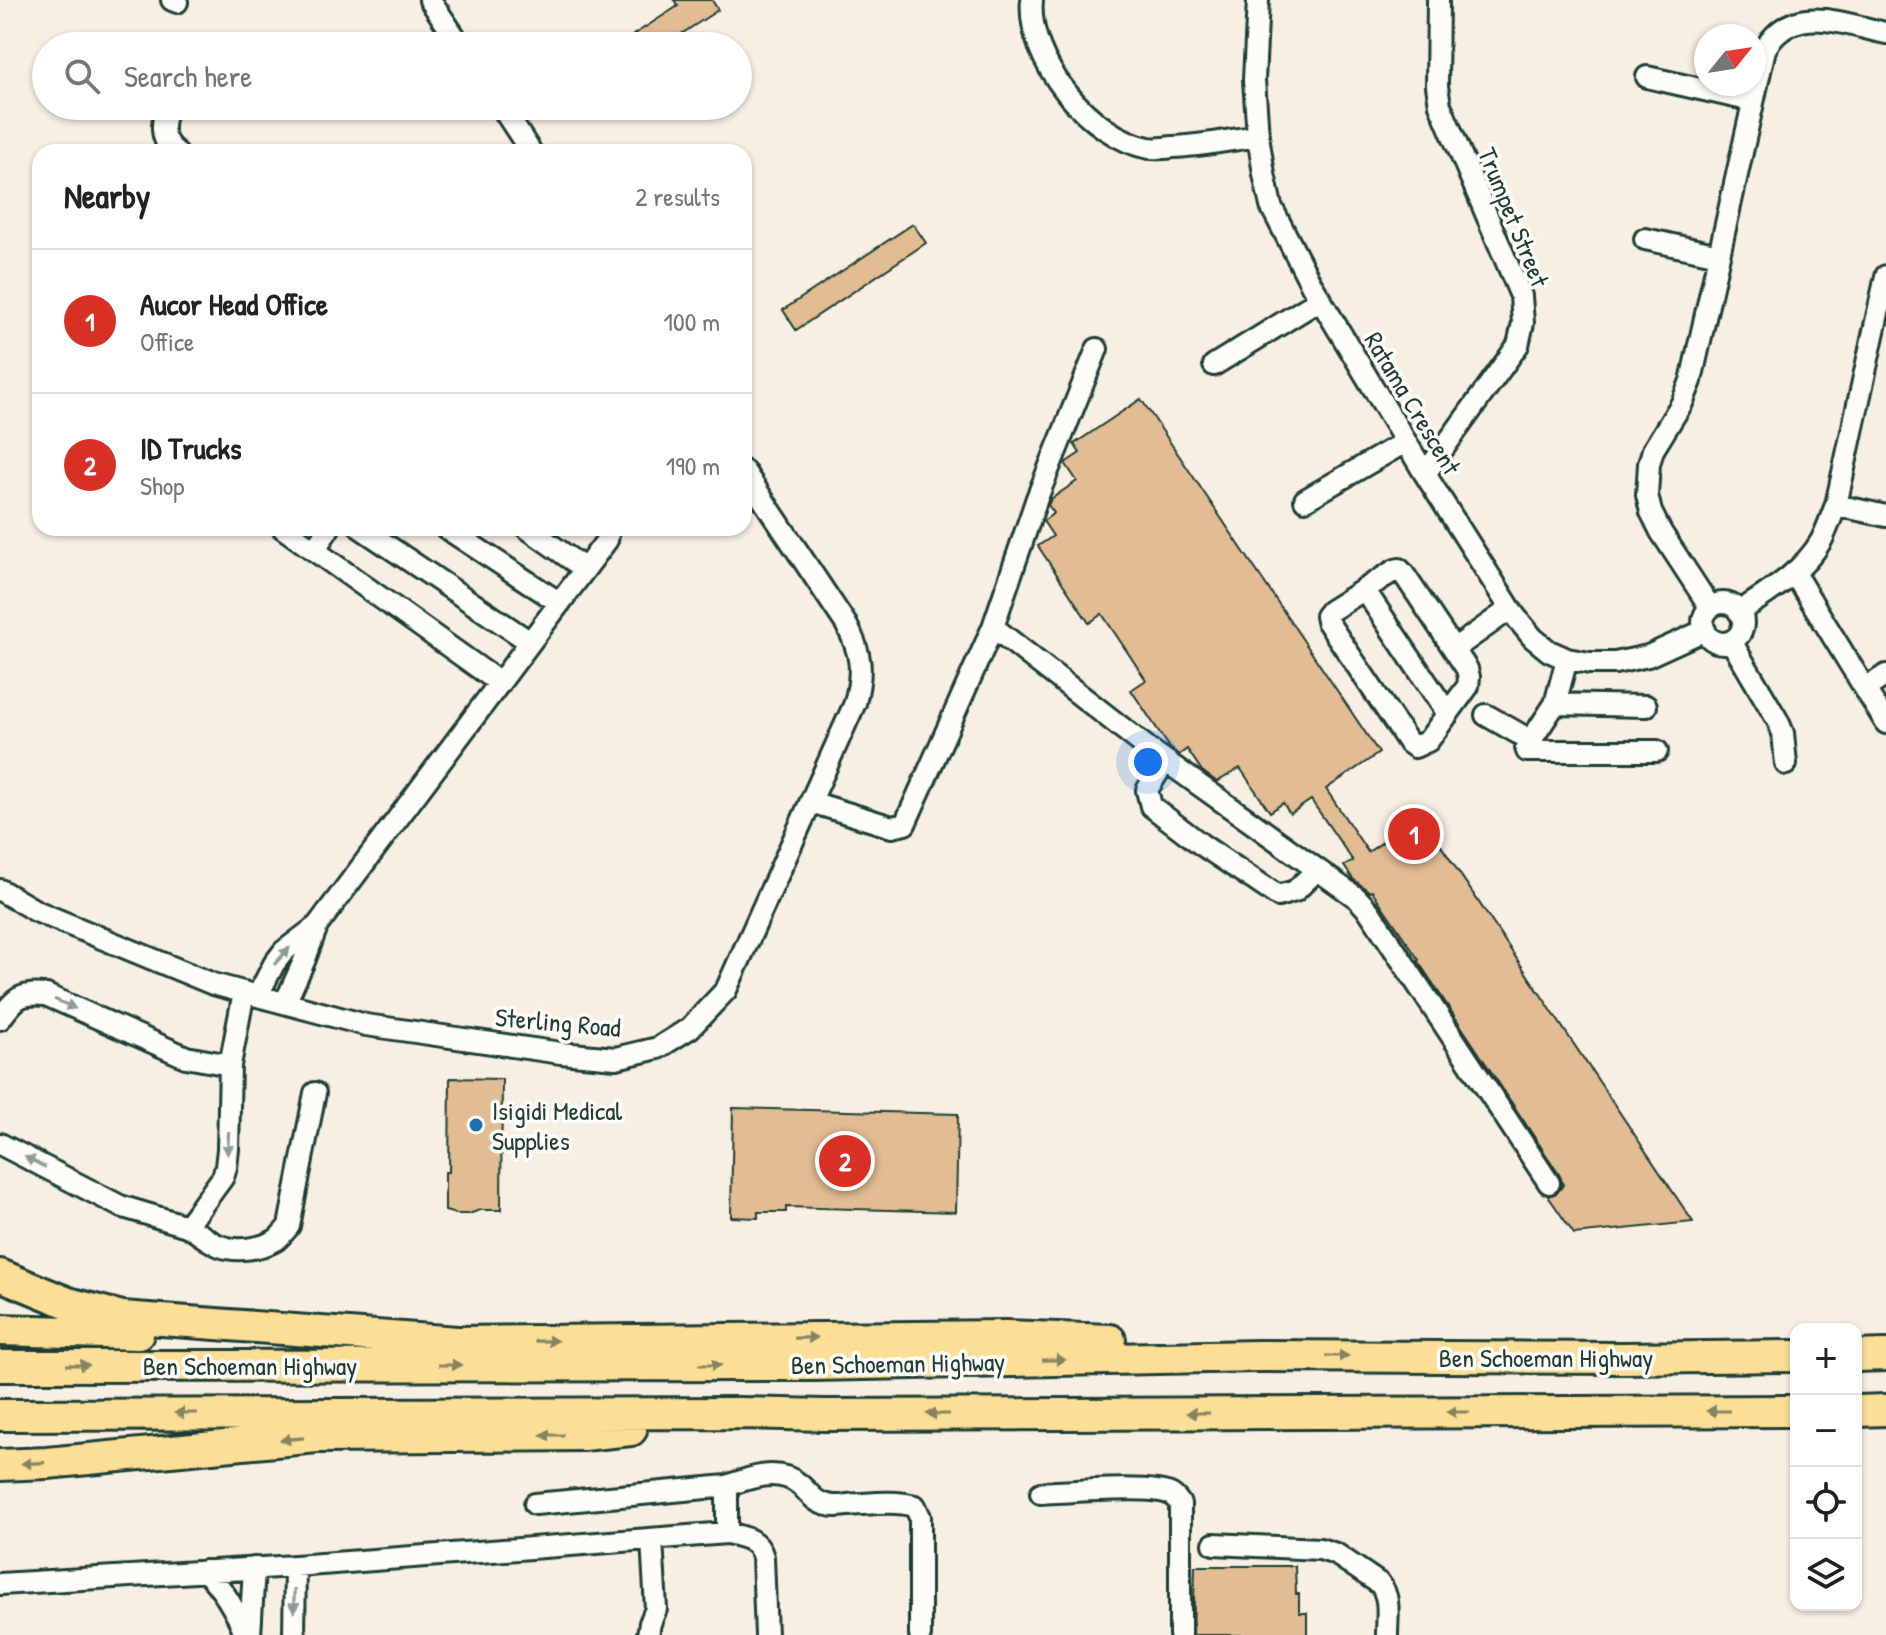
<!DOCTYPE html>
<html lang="en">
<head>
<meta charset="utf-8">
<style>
  :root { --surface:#fff; --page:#f6f6f6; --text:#222; --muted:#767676; --line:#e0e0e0; --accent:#d93025 }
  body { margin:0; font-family:"Patrick Hand",sans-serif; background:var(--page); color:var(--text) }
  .controls { position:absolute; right:24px; bottom:24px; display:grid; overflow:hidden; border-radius:16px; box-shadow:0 2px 6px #0004 }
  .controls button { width:72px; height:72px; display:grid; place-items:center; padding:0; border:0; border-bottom:2px solid var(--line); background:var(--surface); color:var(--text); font:40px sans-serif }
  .compass { position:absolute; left:1694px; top:24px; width:72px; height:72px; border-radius:50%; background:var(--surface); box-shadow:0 2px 6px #0004; rotate:60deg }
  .you { position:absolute; left:1148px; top:762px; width:28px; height:28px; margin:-20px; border:6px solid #fff; border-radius:50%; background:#1a73e8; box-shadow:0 0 0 12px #1a73e833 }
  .badge { display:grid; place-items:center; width:52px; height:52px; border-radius:50%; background:var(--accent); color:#fff; font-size:26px; font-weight:700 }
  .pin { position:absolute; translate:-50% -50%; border:4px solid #fff; box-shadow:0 2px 8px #0006 }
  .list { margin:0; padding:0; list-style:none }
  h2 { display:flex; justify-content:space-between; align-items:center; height:104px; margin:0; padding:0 32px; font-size:34px }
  h2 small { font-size:26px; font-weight:400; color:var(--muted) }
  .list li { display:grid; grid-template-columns:52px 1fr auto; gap:24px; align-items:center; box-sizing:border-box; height:144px; padding:0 32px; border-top:2px solid var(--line) }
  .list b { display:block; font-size:30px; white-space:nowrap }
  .list p { margin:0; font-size:26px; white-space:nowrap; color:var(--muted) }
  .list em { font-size:26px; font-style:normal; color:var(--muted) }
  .icon { flex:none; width:44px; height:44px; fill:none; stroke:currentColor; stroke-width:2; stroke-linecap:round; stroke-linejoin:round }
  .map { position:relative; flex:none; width:1886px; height:1635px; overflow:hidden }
  .search { position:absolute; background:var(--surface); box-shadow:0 2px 6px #0004; left:32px; top:32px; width:720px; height:88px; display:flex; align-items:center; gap:20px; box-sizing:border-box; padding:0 28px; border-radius:44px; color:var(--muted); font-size:30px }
  .panel { position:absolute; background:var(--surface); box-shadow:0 2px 6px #0004; left:32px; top:144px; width:720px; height:392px; border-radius:24px }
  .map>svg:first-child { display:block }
  .building { fill:#e2bc93; stroke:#1f3d34; stroke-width:2 }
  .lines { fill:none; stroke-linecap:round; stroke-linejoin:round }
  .minor-casing { stroke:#1f3d34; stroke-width:26 }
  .highway-casing { stroke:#1f3d34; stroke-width:36 }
  .minor { stroke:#fdfcf7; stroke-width:20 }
  .highway { stroke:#fdde96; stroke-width:30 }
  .oneway { fill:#8e9c96 }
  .oneway2 { fill:#838560 }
  .poi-dot { fill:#1f6fb2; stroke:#fdfcf7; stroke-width:3 }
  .labels { text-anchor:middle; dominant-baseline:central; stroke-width:7; stroke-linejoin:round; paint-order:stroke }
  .street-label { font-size:26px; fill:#1f3d34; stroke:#fdfcf7 }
  .poi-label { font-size:26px; fill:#1f3d34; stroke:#fdfcf7; text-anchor:start }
</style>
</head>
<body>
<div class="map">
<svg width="1886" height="1635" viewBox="0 0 1886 1635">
  <rect width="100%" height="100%" fill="#f8efe3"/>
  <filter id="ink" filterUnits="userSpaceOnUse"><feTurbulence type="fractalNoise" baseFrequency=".0125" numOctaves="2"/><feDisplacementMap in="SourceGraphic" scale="16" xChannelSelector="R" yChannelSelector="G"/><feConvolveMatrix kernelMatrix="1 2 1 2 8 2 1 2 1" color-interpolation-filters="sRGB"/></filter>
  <g filter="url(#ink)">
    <path class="building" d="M674,0H712L718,10L663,46H640L633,35L678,6Z
      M913,224L926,243L796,330L783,310Z
      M1141,399L1379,753L1326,789L1368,852L1421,816L1693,1222L1574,1234L1548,1196L1557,1193L1563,1185L1560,1176L1418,961L1419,960L1372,891L1370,892L1353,879L1344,866L1353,861L1311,800L1290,814L1283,803L1270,812L1240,768L1217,782L1202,771L1187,749L1179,755L1170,748L1131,690L1146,680L1102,614L1089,623L1038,546L1053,536L1043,521L1054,513L1048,505L1051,499L1077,481L1065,463L1080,453L1074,444Z
      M450,1078L502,1079L501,1210H480L469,1214H456L445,1211V1172H449Z
      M733,1108L958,1114L956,1212L786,1207V1212H758V1218L731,1217Z
      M1195,1566H1295L1296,1594H1299V1613H1307V1635H1193Z"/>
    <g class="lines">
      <g class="minor-casing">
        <path id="minor" d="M172,0L177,2
          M430,0L461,46
          M1032,0C1026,60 1091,138 1149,148C1156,149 1165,148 1173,147C1202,146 1230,140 1258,136
          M1258,0L1254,80L1258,136L1264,174L1271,206L1311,284L1425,474L1515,616L1533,638L1549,651L1567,659L1590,663H1615L1648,656L1705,630
          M1647,77L1753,101
          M169,106C160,122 160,141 176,152
          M501,106L531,152
          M1645,239L1719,255
          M1214,365L1321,299
          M1425,474L1518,345L1523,323L1521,296L1440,105L1437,86L1438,0
          M1305,500L1405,442
          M1836,505L1886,516
          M283,528L500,683
          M361,528L530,642
          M446,528L560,603
          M527,528L585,569
          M314,550L329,528
          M1399,569L1403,573L1467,669L1469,677L1468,686L1428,741L1415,747L1408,742L1327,621L1326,616L1330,611L1395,570Z
          M1794,573L1886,723
          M1364,589L1448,714
          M1703 623a20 20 0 1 1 40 0a20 20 0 1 1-40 0Z
          M1710,607L1661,532L1651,512L1647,495L1649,464L1653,450L1682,403L1691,381L1765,49C1793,1 1842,24 1886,33
          M1739,612C1769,592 1803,572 1821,541C1827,530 1831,517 1836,505L1886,276
          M993,627L1037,498L1097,349
          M1731,641L1778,721L1783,733L1786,764
          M1454,649L1510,609
          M1567,659L1555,704L1526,748L1527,751H1657
          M1865,689L1886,675
          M1555,704L1646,706
          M1486,715L1530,740
          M1165,761L1147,790L1151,806L1202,845L1278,896L1295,891L1317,870
          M811,802L892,827L905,824L993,627L1149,749L1357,898L1369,911L1549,1183
          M0,890L36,911L213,984L366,1025L561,1053L616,1058L658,1048L690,1028L726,990L855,703C863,671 862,654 846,624L744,471
          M258,995L274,964L284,951L317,926L607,540L608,535L604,528
          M285,1003L305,959L317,926
          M0,1019C15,999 19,992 46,995L186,1057L230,1065
          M0,1144L120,1206L187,1226L223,1177L226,1167L228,1149L230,1065L244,992
          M187,1226C198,1232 209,1242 220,1246C236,1252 261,1249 276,1240C281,1236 285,1231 289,1226L315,1093
          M727,1486V1533
          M1041,1493C1064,1492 1156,1484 1172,1495C1173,1495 1180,1503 1180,1504V1635
          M535,1504L727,1486C748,1478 778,1467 799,1484C809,1492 814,1503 828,1505C834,1507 841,1506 847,1505C869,1504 894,1500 915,1506L920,1517V1635
          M1214,1544L1320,1549L1336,1554L1380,1584C1391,1598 1387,1617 1387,1635
          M205,1571C224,1589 236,1611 246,1635
          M0,1584L295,1566L727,1533C744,1537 758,1539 763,1557L766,1635
          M250,1635L254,1568
          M294,1635L295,1566
          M648,1635L650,1623L656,1609L652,1539"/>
      </g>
      <g class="highway-casing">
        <path id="highway" d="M0,1275L68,1303L122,1317L457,1342L1006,1336L1110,1340
          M0,1330L138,1334
          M1856,1356L1886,1355
          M0,1366L813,1365L1259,1356L1622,1358L1796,1356
          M1856,1411L1886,1410
          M0,1415L740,1413L824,1415L1796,1411
          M0,1465L47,1463L317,1437L583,1435L631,1430"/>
      </g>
      <use href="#minor" class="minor"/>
      <use href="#highway" class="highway"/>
    </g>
    <defs><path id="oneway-solid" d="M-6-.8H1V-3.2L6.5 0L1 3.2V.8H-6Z" transform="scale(2)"/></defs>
    <g class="oneway">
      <use href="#oneway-solid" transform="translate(282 956) rotate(-48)"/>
      <use href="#oneway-solid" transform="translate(65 1004) rotate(24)"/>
      <use href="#oneway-solid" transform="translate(228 1143) rotate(93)"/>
      <use href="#oneway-solid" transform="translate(35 1162) rotate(-153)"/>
      <use href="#oneway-solid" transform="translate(294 1601) rotate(91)"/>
    </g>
    <g class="oneway2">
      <use href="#oneway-solid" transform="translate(806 1338) rotate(-1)"/>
      <use href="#oneway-solid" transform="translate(546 1341) rotate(-1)"/>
      <use href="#oneway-solid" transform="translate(1337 1356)"/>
      <use href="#oneway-solid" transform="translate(1054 1360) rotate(-1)"/>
      <use href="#oneway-solid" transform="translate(78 1365)"/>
      <use href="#oneway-solid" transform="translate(450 1365)"/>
      <use href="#oneway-solid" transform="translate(710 1365)"/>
      <use href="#oneway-solid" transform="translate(1718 1411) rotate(180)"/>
      <use href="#oneway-solid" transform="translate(1458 1412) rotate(180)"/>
      <use href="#oneway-solid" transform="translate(186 1413) rotate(180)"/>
      <use href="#oneway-solid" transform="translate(1198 1413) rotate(180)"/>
      <use href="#oneway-solid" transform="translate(938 1414) rotate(180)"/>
      <use href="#oneway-solid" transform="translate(552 1435) rotate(180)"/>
      <use href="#oneway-solid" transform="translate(292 1439) rotate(175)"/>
      <use href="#oneway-solid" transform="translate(33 1463) rotate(178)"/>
    </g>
  </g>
  <circle class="poi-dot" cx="476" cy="1125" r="8"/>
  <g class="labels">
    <g class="street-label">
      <text transform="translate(1514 217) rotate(68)">Trumpet Street</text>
      <text transform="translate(1413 403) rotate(59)">Ratama Crescent</text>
      <text transform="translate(558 1022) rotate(5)">Sterling Road</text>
      <text x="1546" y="1357">Ben Schoeman Highway</text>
      <text transform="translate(898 1363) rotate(-1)">Ben Schoeman Highway</text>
      <text x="250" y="1365">Ben Schoeman Highway</text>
    </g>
    <g class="poi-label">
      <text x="492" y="1110">Isigidi Medical<tspan x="492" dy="30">Supplies</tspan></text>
    </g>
  </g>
</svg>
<div class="controls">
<button>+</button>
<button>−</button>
<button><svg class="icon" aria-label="locate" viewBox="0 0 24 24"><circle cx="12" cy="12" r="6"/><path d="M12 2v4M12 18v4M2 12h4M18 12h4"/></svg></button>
<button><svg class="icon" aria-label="layers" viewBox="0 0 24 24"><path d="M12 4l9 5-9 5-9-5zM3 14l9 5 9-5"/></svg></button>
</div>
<svg class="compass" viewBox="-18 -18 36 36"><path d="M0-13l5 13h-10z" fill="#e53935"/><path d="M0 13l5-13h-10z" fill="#767676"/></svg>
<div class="you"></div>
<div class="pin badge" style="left:1414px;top:834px">1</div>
<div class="pin badge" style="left:845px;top:1161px">2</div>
<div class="search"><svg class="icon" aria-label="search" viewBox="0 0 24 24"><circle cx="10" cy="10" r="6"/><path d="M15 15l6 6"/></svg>Search here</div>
<section class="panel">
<h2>Nearby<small>2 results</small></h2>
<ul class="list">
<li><span class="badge">1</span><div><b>Aucor Head Office</b><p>Office</p></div><em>100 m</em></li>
<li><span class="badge">2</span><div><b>ID Trucks</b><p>Shop</p></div><em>190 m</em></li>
</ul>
</section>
</div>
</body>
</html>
